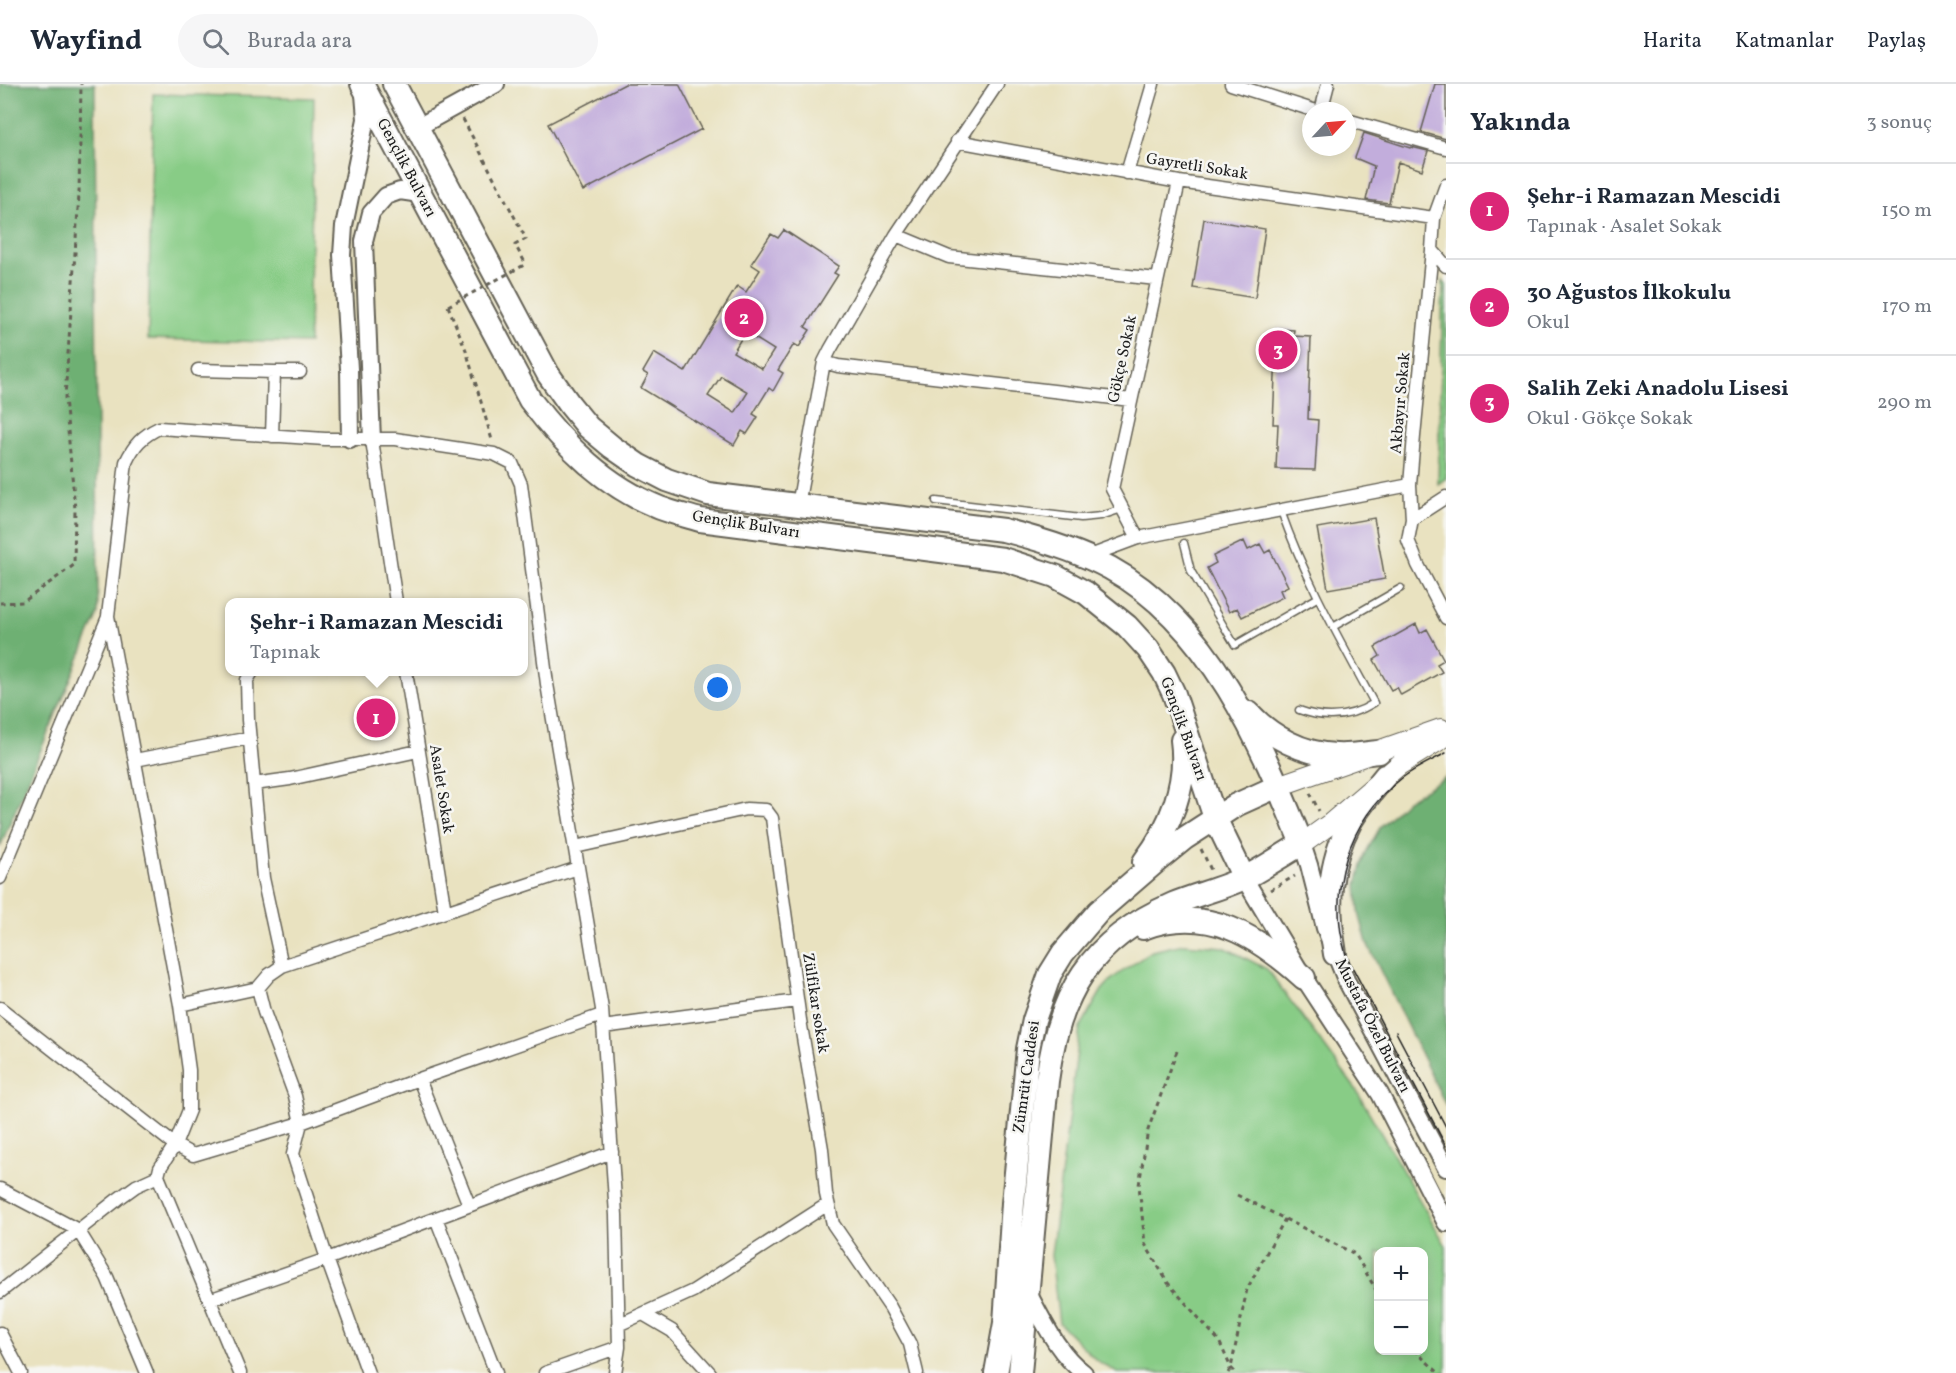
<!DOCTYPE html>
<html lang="tr">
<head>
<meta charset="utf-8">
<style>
  :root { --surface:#fff; --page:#f6f6f7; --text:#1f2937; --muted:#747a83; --line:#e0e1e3; --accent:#db2777 }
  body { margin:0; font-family:Vollkorn,serif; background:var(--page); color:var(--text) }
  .controls { position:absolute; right:18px; bottom:18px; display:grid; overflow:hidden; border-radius:12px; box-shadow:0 3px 15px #0003 }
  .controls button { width:54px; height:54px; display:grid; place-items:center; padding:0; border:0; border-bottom:2px solid var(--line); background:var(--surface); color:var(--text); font:30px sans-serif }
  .compass { position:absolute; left:1302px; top:18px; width:54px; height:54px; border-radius:50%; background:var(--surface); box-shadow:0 3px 15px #0003; rotate:64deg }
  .you { position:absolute; left:718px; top:604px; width:21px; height:21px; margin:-15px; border:4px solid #fff; border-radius:50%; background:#1a73e8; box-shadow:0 0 0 9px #1a73e833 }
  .badge { display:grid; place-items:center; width:39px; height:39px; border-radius:50%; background:var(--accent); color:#fff; font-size:20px; font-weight:700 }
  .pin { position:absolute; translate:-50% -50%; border:3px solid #fff; box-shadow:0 2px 6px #0006 }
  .popup { position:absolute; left:225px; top:514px; width:303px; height:78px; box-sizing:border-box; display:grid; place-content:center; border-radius:12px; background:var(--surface); filter:drop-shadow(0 2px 4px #0005); font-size:20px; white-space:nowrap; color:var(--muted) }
  .popup b { font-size:22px; color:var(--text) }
  .popup::after { content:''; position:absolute; left:50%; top:100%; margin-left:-12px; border:12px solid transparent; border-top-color:var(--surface) }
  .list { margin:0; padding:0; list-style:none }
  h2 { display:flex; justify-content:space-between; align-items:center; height:78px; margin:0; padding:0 24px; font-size:26px }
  h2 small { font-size:20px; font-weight:400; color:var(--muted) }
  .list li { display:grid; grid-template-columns:39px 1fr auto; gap:18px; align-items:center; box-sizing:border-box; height:96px; padding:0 24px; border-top:2px solid var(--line) }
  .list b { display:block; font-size:22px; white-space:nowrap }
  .list p { margin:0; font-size:20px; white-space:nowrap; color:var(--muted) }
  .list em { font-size:20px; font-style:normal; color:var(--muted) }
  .icon { flex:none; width:33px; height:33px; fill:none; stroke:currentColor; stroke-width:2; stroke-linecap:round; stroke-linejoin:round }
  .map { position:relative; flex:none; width:1446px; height:1289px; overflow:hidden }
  header { display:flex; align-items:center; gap:36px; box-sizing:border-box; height:84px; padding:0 30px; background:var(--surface); border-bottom:2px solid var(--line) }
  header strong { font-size:28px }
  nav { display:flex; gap:33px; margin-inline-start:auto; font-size:21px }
  .search { width:420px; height:54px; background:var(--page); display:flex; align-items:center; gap:15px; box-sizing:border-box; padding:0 21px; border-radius:33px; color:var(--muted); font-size:22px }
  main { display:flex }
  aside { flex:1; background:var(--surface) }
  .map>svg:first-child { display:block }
  .green { fill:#88cc86; stroke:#527451; stroke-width:1.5; fill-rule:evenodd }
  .forest { fill:#6eb073; stroke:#456648; stroke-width:1.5 }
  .building { fill:#c2addc; fill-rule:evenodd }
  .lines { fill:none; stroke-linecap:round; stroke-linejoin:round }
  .lane-casing { stroke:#646155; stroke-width:9 }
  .street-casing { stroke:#646155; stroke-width:15 }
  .secondary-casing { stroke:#646155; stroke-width:20 }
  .primary-casing { stroke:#646155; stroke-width:22 }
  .highway-casing { stroke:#646155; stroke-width:26 }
  .path { stroke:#646155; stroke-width:3; stroke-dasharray:4.5 4.5; stroke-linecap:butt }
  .lane { stroke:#fff; stroke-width:6 }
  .street { stroke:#fff; stroke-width:12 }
  .secondary { stroke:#fff; stroke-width:16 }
  .primary { stroke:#fff; stroke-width:20 }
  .highway { stroke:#fff; stroke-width:22 }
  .tram { stroke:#1c1c1c; stroke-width:1.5 }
  .path-bridge { stroke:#646155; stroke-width:3; stroke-dasharray:4.5 4.5; stroke-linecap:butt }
  .labels { text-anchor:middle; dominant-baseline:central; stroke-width:5; stroke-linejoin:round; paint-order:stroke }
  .street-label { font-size:16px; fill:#1c1c1c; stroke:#f6f6f2 }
</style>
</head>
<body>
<header>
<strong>Wayfind</strong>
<div class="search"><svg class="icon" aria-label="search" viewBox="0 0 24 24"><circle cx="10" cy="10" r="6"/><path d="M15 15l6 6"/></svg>Burada ara</div>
<nav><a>Harita</a><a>Katmanlar</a><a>Paylaş</a></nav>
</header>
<main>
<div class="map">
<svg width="1446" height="1289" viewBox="0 0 1446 1289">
  <rect width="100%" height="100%" fill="#f6f6f2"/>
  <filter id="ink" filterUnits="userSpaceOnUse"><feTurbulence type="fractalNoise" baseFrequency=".0167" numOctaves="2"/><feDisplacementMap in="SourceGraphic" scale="12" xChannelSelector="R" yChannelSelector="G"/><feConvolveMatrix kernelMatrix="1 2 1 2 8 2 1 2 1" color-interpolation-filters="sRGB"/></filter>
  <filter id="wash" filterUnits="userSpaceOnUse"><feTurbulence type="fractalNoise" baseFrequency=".008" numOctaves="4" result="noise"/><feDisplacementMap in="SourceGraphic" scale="24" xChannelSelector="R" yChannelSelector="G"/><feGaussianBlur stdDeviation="1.35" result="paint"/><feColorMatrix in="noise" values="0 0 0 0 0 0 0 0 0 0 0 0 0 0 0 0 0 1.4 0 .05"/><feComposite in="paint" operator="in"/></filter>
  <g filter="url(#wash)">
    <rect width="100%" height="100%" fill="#e9e2c0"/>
    <path class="green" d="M153,10L314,14L309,259L148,255Z
      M1443,197L1446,201V394L1438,400Z
      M1184,860L1224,863L1267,885L1355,1004L1446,1162V1289H1117L1096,1276L1059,1239L1051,1171L1080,944L1102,906L1113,894L1152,867ZM1378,1168H1424V1266H1378Z"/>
    <path class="forest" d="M0,0H95L98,530L0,763Z
      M1446,693V1022L1367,859L1359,829L1357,800L1365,770L1381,742L1407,716Z"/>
    <g id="blocks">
      <path class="building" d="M625,0H679L702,45L583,107L548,40Z
        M1435,0H1446V55L1421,48Z
        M1364,49L1410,64L1411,63L1428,67L1422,86L1398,78L1389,119L1366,116L1374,82L1355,74Z
        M1204,135L1265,145L1255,214L1193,204Z
        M784,146L839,182L834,189L838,191L805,243L810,246L799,263L794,260L778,286L783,289L773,307L769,304L753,330L758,333L747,350L742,347L734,361L641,304L648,291L643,288L654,269L685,288L737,202L746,208L760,186L751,180L771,150L778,154ZM745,248L774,266L762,285L733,268ZM721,292L748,308L735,329L708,312Z
        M1277,245L1294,246L1293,252L1311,253L1308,335L1318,336L1315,386L1276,385L1278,340H1273Z
        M1374,434L1385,495L1328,505L1317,444Z
        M1244,457L1248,466L1260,460L1265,469L1270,466L1288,502L1280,506L1283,513L1242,533L1237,524L1229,528L1207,484L1216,479L1213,472Z
        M1416,540L1420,549L1427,545L1444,576L1437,580L1442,588L1401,611L1397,603L1391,606L1374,576L1380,572L1375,563Z"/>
    </g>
  </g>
  <g filter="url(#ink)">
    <use href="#blocks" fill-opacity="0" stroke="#646155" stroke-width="1.5"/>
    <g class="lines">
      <g class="lane-casing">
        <path id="lane" d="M936,417L1081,434L1101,432L1122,425
          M1281,427C1305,495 1340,556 1374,619C1350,634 1326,636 1299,626
          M1184,459L1191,487L1235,561L1317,514
          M1333,543L1401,504"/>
      </g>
      <g class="street-casing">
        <path id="street" d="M1231,0L1316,27
          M1321,27L1328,0
          M1347,36L1446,64
          M957,57L1179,98L1434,134
          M1127,89L1153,0
          M1446,101L1434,134L1432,166L1414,352L1410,401L1412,435L1408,456L1418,481L1446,534
          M896,151L949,173L1157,195
          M1432,166L1446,182
          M824,278L838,282L1131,316
          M198,286L274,288L272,352
          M274,288H300
          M372,356L396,518
          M798,421L824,278L830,266L896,151L997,0
          M1412,435L1446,413
          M1138,454L1112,405L1179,98
          M1087,473L1138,454L1410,401
          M252,588L247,596L248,636L263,794L282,882L269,891L258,904L264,928L295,1012L301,1039L293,1070L327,1175L368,1289
          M406,588L445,828
          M135,676L250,654
          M254,700L290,695L418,667
          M575,763L746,725L766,726L772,734L800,936L822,1065L826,1110L833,1140L890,1223L910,1260L917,1289
          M0,794L108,533
          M282,882L578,784
          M180,921L258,904
          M0,924L175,1061L193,1071L301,1039L419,995L602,931
          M603,943L797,917
          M419,995L469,1121
          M0,1105L78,1146L107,1193L147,1289
          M436,1134L496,1289
          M0,1208L118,1115L136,1102L158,1092
          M209,1216L327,1175L612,1068
          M643,1230L672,1247L710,1289
          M618,1241L693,1207L828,1120
          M0,1249L21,1289
          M240,1289L158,1092L160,1084L175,1061L189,1026V986L180,921L108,532L126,378C134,361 142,352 159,344L325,355H395L494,370L512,379L521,400L547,600L602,925L616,1131L619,1263L615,1289
          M545,1289L619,1263"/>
      </g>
      <g class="secondary-casing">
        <path id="secondary" d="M418,43L496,0
          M350,355L349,285L342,171L344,142L366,35L364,10
          M372,356L364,157L371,129L386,112L400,107L420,110
          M1302,760L1309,781L1325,844L1346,896L1446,1084
          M1244,794L1304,894L1380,1010L1446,1139
          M1027,1207C1043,1236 1057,1269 1084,1289"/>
      </g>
      <g class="primary-casing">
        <path id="primary" d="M1278,702L1441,645
          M1302,760L1330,740L1399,681L1446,652"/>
      </g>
      <g class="highway-casing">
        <path id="highway" d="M362,0L530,316C565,362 606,403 660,424C673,429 687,432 700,436L1003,475L1055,492L1086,509L1127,542L1148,565L1164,589L1174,610L1215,734L1244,794
          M394,0L548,290L570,321L588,343L612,363L638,381L667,396L708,410L1003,446C1039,455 1077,466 1110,484C1210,539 1261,659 1302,760C1282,771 1263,785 1242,795C1220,805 1195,811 1173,820C1090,856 1058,910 1047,997L1020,1289
          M1249,629C1271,653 1303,670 1336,671C1350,672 1365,669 1379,668
          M1144,778C1170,744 1188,700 1182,656
          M1143,844C1208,820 1257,852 1304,894
          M1335,870C1327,822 1327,782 1351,737C1360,721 1374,706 1385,692
          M996,1289L1005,1239L1013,1119L1028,965L1034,936L1050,890L1063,869L1099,827L1158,776L1185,754L1236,721L1278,702"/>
      </g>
      <path class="path" d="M463,35L526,155L515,161L526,180
        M448,222L466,266L492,356
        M0,519L23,518L74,481L75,425L65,313L79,111L81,0
        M1310,709L1319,727
        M1201,765L1212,788
        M1270,806L1295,792
        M1177,967L1148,1046L1139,1101L1145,1160L1168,1199L1219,1257L1231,1284L1236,1289
        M1237,1111L1355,1170L1378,1209
        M1414,1266L1439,1289
        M1228,1289L1231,1284L1247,1205L1285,1135"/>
      <use href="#lane" class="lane"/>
      <use href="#street" class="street"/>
      <use href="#secondary" class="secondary"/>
      <use href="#primary" class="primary"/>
      <use href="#highway" class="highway"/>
      <path class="tram" d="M1446,669C1431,677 1415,684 1402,694C1347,737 1327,806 1346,871L1446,1062
        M1396,948L1446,1043"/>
      <path class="path-bridge" d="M448,222L526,180"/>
    </g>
  </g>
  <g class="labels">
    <g class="street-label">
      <text transform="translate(1197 83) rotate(9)">Gayretli Sokak</text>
      <text transform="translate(406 84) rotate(62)">Gençlik Bulvarı</text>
      <text transform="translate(1123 275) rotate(-78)">Gökçe Sokak</text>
      <text transform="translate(1401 319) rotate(-85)">Akbayır Sokak</text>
      <text transform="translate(746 441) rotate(9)">Gençlik Bulvarı</text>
      <text transform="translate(1183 645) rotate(70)">Gençlik Bulvarı</text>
      <text transform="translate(441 705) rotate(81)">Asalet Sokak</text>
      <text transform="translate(815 919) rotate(81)">Zülfikar sokak</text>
      <text transform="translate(1372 942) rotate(63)">Mustafa Özel Bulvarı</text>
      <text transform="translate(1027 993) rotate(-82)">Zümrüt Caddesi</text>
    </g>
  </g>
</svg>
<div class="controls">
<button>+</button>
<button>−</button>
</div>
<svg class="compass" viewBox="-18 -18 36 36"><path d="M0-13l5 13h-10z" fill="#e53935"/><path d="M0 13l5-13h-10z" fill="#747a83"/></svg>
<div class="you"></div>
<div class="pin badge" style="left:376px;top:634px">1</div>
<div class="popup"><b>Şehr-i Ramazan Mescidi</b>Tapınak</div>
<div class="pin badge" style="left:744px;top:234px">2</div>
<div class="pin badge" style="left:1278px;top:266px">3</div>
</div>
<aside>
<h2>Yakında<small>3 sonuç</small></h2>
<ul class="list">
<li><span class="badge">1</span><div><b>Şehr-i Ramazan Mescidi</b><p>Tapınak · Asalet Sokak</p></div><em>150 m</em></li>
<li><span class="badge">2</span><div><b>30 Ağustos İlkokulu</b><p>Okul</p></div><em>170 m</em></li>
<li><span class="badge">3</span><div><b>Salih Zeki Anadolu Lisesi</b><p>Okul · Gökçe Sokak</p></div><em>290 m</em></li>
</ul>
</aside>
</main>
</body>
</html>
